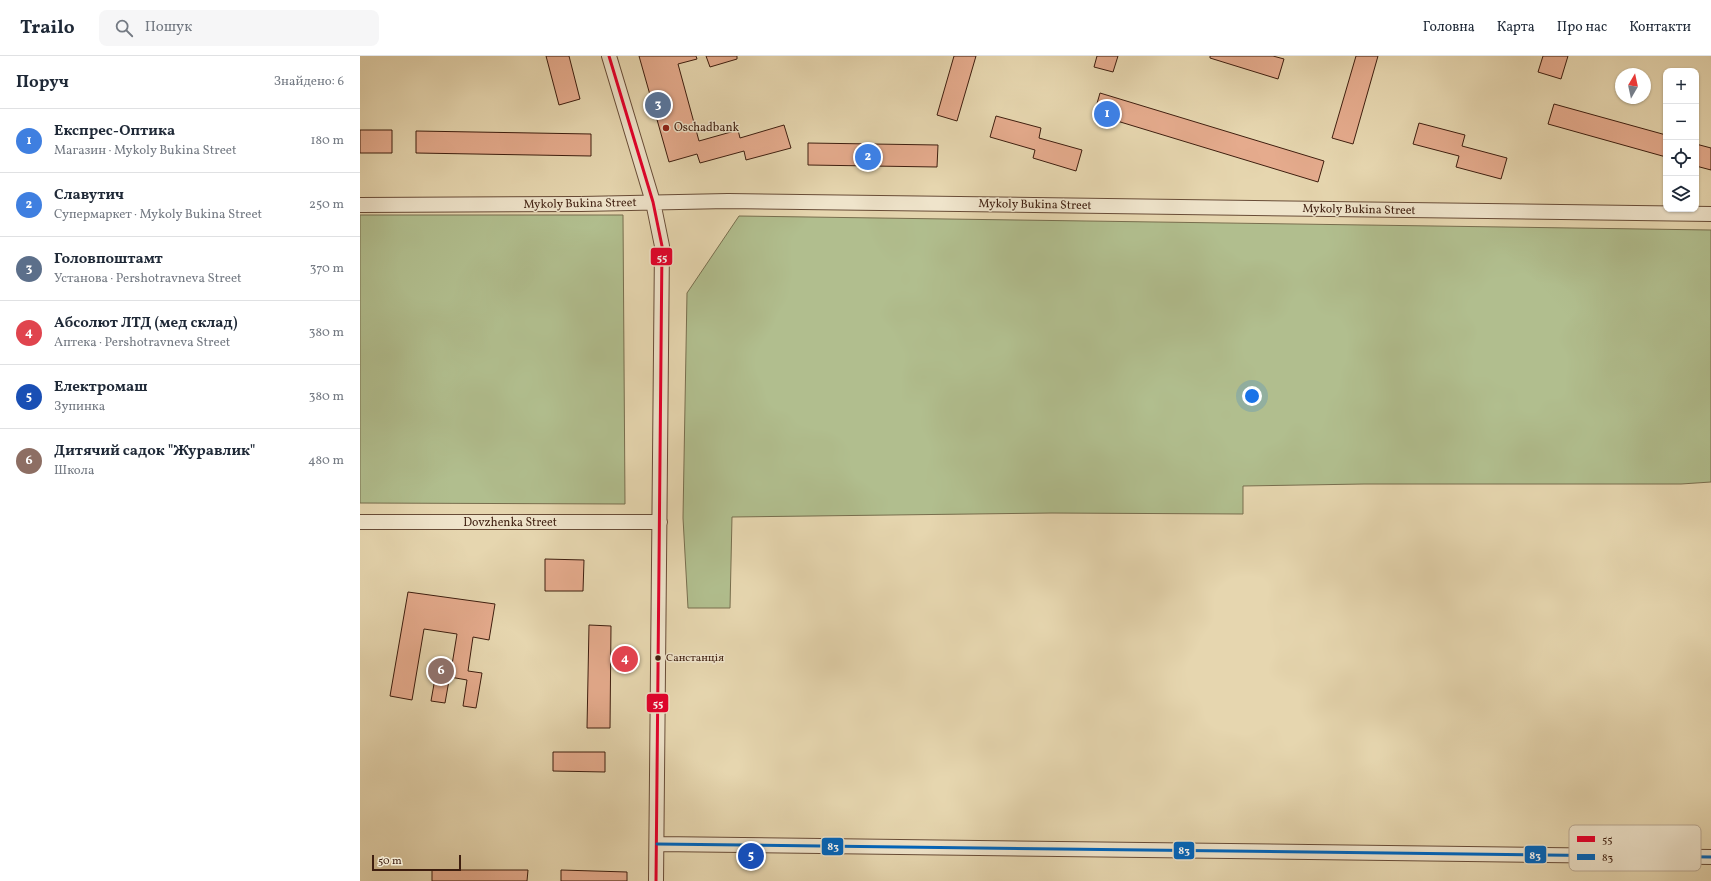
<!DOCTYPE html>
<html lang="uk">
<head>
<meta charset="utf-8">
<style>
  :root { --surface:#fff; --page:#f6f6f7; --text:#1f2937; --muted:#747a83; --line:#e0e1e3; --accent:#8f2418 }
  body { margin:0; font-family:Vollkorn,serif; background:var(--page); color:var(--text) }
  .controls { position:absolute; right:12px; top:12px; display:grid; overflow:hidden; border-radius:8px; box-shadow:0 1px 3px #0004 }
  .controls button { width:36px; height:36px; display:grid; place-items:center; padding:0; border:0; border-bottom:1px solid var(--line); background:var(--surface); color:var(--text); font:20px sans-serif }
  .compass { position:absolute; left:1255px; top:12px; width:36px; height:36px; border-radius:50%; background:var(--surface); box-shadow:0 1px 3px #0004; rotate:9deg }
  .scale { position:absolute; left:12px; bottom:10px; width:89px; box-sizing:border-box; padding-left:4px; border:2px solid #3e1e0f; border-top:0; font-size:11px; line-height:14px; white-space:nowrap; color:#3e1e0f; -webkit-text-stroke:3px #efe4cb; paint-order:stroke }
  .you { position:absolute; left:892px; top:340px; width:14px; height:14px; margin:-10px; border:3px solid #fff; border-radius:50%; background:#1a73e8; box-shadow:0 0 0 6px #1a73e833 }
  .badge { display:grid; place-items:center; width:26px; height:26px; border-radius:50%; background:var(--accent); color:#fff; font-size:13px; font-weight:700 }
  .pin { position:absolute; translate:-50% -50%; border:2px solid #fff; box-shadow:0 1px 4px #0006 }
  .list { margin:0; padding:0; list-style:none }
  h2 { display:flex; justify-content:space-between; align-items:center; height:52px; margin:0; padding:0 16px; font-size:17px }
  h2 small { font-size:13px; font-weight:400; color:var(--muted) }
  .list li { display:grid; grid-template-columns:26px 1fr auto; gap:12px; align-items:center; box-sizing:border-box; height:64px; padding:0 16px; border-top:1px solid var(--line) }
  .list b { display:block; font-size:15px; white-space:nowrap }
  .list p { margin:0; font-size:13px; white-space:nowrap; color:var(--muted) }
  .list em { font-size:13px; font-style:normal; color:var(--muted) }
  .icon { flex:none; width:22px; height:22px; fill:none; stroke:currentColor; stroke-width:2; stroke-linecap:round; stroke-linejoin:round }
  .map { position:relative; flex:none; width:1351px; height:825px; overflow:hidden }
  header { display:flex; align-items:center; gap:24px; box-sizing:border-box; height:56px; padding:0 20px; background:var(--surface); border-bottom:1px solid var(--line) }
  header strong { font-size:19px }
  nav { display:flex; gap:22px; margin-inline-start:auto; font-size:14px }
  .search { width:280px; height:36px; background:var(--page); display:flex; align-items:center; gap:10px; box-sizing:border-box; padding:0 14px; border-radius:8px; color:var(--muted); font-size:15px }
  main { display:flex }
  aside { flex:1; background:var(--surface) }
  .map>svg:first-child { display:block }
  .green { fill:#b1be8e; stroke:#786e4e }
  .building { fill:#e5ab8d; stroke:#3e1e0f }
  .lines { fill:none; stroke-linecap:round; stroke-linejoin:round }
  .minor-casing { stroke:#684c37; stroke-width:16 }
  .minor { stroke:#efe4cb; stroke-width:14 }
  .bus-1-casing { stroke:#efe4cb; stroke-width:6 }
  .bus-2-casing { stroke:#efe4cb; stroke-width:6 }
  .bus-1 { stroke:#e4002b; stroke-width:3 }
  .bus-2 { stroke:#0065bd; stroke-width:3 }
  .poi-dot { fill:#8f2418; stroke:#efe4cb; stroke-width:1.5 }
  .bus-dot { fill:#3e1e0f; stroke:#efe4cb; stroke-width:1.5 }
  .labels { text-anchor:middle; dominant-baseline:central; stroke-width:3; stroke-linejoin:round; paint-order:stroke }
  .bus-label { font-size:11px; fill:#3e1e0f; stroke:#efe4cb; text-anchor:start }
  .poi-label { font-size:12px; fill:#3e1e0f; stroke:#efe4cb; text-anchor:start }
  .street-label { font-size:12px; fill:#3e1e0f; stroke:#efe4cb }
  .key { fill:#efe4cb; stroke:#baa993; stroke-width:1 }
  .key-label { font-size:11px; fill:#3e1e0f }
  .line-badge { stroke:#efe4cb; stroke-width:1.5 }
  .badge-label { font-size:11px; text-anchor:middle; font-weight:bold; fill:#fff }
</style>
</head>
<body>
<header>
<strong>Trailo</strong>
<div class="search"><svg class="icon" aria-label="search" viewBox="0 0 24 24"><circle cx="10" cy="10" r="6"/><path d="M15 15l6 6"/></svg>Пошук</div>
<nav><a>Головна</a><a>Карта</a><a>Про нас</a><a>Контакти</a></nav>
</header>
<main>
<aside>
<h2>Поруч<small>Знайдено: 6</small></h2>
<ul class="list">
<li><span class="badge" style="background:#3f7fe0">1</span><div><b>Експрес-Оптика</b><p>Магазин · Mykoly Bukina Street</p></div><em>180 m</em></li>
<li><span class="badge" style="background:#3f7fe0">2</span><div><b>Славутич</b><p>Супермаркет · Mykoly Bukina Street</p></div><em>250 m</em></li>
<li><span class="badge" style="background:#5c6f8a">3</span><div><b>Головпоштамт</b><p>Установа · Pershotravneva Street</p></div><em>370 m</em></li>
<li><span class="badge" style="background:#e0444e">4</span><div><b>Абсолют ЛТД (мед склад)</b><p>Аптека · Pershotravneva Street</p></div><em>380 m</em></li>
<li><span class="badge" style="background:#1a4fb4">5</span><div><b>Електромаш</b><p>Зупинка</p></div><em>380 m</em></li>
<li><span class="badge" style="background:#8d6e63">6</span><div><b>Дитячий садок &quot;Журавлик&quot;</b><p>Школа</p></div><em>480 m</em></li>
</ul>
</aside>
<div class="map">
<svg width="1351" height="825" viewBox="0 0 1351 825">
  <rect width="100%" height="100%" fill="#e6d6af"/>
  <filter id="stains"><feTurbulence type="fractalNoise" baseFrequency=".005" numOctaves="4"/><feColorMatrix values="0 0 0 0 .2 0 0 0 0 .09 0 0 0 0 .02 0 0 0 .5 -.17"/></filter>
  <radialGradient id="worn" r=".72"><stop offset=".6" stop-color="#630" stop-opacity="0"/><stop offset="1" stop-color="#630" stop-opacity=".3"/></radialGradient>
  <path class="green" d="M0,159H263L265,448L0,447Z
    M379,160L1351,174V426L1321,428H1004L883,430V458L692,457L372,461L370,552H328L323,462L327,237Z"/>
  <path class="building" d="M186,0H209L220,43L199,49Z
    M279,0H336L337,3L318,8L339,85L378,74L380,82L424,69L431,92L386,104L384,95L340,107L337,98L309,106Z
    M346,0H377V3L350,11Z
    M594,0H616L597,65L577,59Z
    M737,0H758L753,16L734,11Z
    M850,0H913L924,3L918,23L850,2Z
    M996,0H1018L993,88L972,82Z
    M1183,0H1208L1201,23L1178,16Z
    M740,37L964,105L958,126L734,58Z
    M1194,48L1306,79V101L1188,68Z
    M636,60L681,72L679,82L722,94L716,115L673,102L675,94L630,81Z
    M1059,67L1105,79L1102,90L1147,102L1141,123L1096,111L1099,100L1053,88Z
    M0,74H32V97H0Z
    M56,75L231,78V100L56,97Z
    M448,87L578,89L577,111L448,109Z
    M1336,88L1351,92V114L1336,110Z
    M185,503L224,504L223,535H185Z
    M48,536L135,548L129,584L113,581L108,615L122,617L116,652L103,650L107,624L90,621L97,578L64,573L52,644L30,640Z
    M229,569L251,570L250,672H227Z
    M77,611L91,613L85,647L71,645Z
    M193,696H245V716L193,715Z
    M72,814H168L167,825H72Z
    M201,814L267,816V825H201Z"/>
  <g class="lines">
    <g class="minor-casing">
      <path id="minor" d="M249,0L293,146L302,190L296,825
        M0,149L221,148L368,145L1351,158
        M0,466H300
        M297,788L1351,801"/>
    </g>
    <use href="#minor" class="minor"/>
    <g class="bus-1-casing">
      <path id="bus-1" d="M249,0L293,146L302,190L296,825"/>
    </g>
    <g class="bus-2-casing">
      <path id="bus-2" d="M297,788L1351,801"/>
    </g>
    <use href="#bus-1" class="bus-1"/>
    <use href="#bus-2" class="bus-2"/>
  </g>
  <circle class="poi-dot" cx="306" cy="72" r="4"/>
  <circle class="bus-dot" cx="298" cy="602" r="3.5"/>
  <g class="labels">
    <g class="bus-label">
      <text x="306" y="602">Санстанція</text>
    </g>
    <g class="poi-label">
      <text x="314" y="72">Oschadbank</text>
    </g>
    <g class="street-label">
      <text transform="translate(220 148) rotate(-1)">Mykoly Bukina Street</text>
      <text transform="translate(675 149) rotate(1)">Mykoly Bukina Street</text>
      <text transform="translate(999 154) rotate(1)">Mykoly Bukina Street</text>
      <text x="150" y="467">Dovzhenka Street</text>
    </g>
  </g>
  <rect x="1209" y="769" width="132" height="46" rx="6" class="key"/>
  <rect x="1217" y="780" width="18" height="6" fill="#e4002b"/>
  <rect x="1217" y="798" width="18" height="6" fill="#0065bd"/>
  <g class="key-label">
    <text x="1242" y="787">55</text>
    <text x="1242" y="805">83</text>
  </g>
  <g class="line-badge">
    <rect x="290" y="191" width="23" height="19" rx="4" fill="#e4002b"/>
    <rect x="286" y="637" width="23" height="20" rx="4" fill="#e4002b"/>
    <rect x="461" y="781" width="23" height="19" rx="4" fill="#0065bd"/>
    <rect x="813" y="785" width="22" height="19" rx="4" fill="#0065bd"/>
    <rect x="1164" y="789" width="23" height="19" rx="4" fill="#0065bd"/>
  </g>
  <g class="badge-label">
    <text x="302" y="205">55</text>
    <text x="298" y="651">55</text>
    <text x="473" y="794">83</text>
    <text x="824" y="798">83</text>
    <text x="1175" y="803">83</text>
  </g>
  <rect width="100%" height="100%" filter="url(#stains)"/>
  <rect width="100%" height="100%" fill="url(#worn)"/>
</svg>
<div class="controls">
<button>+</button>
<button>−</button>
<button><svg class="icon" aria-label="locate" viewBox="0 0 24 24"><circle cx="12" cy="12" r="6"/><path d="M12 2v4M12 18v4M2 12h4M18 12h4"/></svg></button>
<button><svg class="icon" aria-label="layers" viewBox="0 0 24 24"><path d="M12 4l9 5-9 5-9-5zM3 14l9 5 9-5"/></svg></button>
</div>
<svg class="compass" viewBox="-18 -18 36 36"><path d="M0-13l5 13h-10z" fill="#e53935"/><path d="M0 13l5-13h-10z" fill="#747a83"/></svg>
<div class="scale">50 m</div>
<div class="you"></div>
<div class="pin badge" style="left:747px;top:58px;background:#3f7fe0">1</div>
<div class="pin badge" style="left:508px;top:101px;background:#3f7fe0">2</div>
<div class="pin badge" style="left:298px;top:49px;background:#5c6f8a">3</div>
<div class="pin badge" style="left:265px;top:603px;background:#e0444e">4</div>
<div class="pin badge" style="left:391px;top:800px;background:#1a4fb4">5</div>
<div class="pin badge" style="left:81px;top:615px;background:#8d6e63">6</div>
</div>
</main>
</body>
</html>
